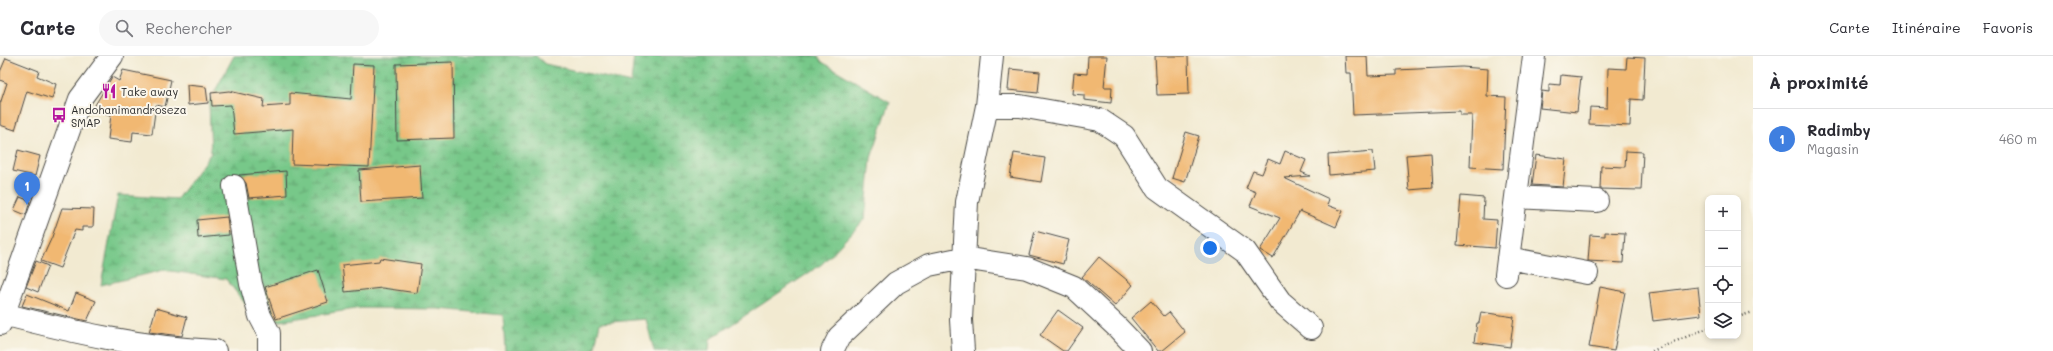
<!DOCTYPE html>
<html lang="fr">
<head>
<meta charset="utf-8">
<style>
  :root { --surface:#fff; --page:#f7f7f7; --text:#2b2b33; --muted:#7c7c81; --line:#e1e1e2; --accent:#b5179e }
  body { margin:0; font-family:Mali,sans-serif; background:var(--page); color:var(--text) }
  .controls { position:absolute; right:12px; bottom:12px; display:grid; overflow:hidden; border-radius:8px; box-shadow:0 2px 6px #0003 }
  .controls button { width:36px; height:36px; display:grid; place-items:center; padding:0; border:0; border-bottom:1px solid var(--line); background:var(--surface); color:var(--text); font:20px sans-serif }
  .you { position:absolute; left:1210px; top:192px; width:14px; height:14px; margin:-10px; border:3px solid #fff; border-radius:50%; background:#1a73e8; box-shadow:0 0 0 6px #1a73e833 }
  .badge { display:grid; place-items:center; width:26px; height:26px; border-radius:50%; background:var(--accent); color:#fff; font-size:13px; font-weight:700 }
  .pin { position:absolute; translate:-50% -33px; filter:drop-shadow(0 1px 2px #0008) }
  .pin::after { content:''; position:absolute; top:21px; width:14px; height:12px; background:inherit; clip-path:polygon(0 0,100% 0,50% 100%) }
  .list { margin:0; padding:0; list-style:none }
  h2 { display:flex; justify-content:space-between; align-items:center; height:52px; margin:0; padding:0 16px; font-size:17px }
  h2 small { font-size:13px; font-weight:400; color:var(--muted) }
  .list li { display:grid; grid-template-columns:26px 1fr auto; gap:12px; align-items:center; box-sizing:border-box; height:60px; padding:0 16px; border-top:1px solid var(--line) }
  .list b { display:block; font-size:15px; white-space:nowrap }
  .list p { margin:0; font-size:13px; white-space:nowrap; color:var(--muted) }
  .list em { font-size:13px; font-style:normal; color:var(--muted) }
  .icon { flex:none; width:22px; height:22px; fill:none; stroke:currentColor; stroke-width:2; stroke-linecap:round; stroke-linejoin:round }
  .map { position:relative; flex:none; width:1753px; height:295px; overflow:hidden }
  header { display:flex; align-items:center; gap:24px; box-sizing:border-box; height:56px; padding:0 20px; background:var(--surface); border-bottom:1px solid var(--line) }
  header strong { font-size:19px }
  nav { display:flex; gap:22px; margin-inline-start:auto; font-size:14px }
  .search { width:280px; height:36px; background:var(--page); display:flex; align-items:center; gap:10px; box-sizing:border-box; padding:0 14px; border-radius:22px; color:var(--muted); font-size:15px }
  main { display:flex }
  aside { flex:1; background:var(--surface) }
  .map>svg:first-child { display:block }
  .wetland { fill:url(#wetland-marsh); stroke:#517a5a }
  .building { fill:#f1b872 }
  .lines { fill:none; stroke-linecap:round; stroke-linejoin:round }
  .minor-casing { stroke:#494844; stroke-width:24 }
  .path { stroke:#494844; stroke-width:2.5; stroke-dasharray:1 3; stroke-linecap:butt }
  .minor { stroke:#fff; stroke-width:22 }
  .labels { text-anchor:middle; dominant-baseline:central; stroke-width:4; stroke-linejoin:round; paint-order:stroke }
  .poi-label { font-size:11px; fill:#2b2b2b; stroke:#fbf7ec; text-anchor:start }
</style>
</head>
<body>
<header>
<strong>Carte</strong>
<div class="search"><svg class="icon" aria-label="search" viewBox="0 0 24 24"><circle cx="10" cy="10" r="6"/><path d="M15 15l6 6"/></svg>Rechercher</div>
<nav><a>Carte</a><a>Itinéraire</a><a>Favoris</a></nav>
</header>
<main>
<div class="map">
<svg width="1753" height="295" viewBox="0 0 1753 295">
  <defs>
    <pattern id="wetland-marsh" width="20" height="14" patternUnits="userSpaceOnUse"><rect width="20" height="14" fill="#77c889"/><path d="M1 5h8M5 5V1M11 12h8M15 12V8" fill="none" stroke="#62a370"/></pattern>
  </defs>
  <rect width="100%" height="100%" fill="#fbf7ec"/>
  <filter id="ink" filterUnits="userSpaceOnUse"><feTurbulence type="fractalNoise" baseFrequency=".025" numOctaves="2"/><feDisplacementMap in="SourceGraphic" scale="8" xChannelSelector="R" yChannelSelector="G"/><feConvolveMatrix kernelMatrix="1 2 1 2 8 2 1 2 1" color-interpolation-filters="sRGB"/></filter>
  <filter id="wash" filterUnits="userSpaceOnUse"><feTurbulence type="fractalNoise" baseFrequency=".012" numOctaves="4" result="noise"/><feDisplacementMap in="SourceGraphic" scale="16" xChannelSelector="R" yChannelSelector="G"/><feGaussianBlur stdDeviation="0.9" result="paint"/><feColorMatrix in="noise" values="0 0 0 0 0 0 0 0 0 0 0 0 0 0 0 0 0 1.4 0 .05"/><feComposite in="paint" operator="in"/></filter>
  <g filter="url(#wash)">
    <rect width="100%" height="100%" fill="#f2ead1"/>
    <path class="wetland" d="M234,0H536L545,8L631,27L634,0H818L822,6L890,46L871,102L865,163L822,208L710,283L709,295H654L646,263L600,267L594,295H505L503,259L440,253L361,252L261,268L226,223L164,214L101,229L118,139L177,143L211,97L209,46Z"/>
    <g id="blocks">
      <path class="building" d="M1088,0H1107L1104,31H1112L1111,47L1084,44V39L1072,38L1074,17L1087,18Z
        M1155,0H1188L1189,38L1157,39Z
        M1345,0H1367L1368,20L1396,19V14L1462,11L1488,13L1487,40L1506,41L1503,113L1470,111L1472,59H1460V55L1353,59L1351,17H1346Z
        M1627,1L1645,2L1643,44L1631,43L1630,70L1589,68L1590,51L1607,52L1608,12L1626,13Z
        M6,2L39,15L37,20L56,28L52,43L27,35L15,74L0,69V48L7,27L0,24V16Z
        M453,6L454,82L397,84L396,8Z
        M353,8L374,9L369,111L292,108L293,73L234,78L231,49L212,50L211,37L229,35L264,43L263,51L290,49V37L351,43Z
        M1010,13L1040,16L1038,37L1008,34Z
        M123,14L171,24L165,51L156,49L152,78L133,76L132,86L108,83L111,59L92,54L112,21L119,25Z
        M1561,19L1581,21L1577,56L1540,52L1542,35L1549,36V28L1560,29Z
        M187,29L206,31L208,47L188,49Z
        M1186,76L1199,80L1185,126L1172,122Z
        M18,94L40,100L35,120L13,115Z
        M1285,95L1306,104L1301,116L1310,120L1284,122L1329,143L1327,149L1343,155L1336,171L1300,155L1273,202L1260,194L1280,162L1250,150L1256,136L1246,132L1253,115L1262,118L1268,103L1280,108Z
        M1373,95L1375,115L1329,119L1328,99Z
        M1626,95L1643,96L1641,134L1600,133L1601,110L1625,111Z
        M1014,97L1045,102L1041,126L1010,121Z
        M1431,97L1433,132L1409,134L1406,99Z
        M1536,99L1566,103L1563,131L1532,129Z
        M420,109L422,142L361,146L359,114Z
        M286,115L287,139L249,142L246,127L239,119Z
        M1461,140L1484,142L1483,163L1497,164L1495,192L1457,189Z
        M20,141L30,145L26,159L14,154Z
        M62,152L94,153L93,171H82V175L75,174L60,212L41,205L52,181Z
        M227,161L229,179L198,182L197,164Z
        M1035,175L1069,184L1063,208L1029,199Z
        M1605,176L1625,177L1623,207L1588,205L1590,179L1605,180Z
        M1099,201L1133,229L1115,250L1082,221Z
        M380,202L421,208L417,237L382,232L345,236L342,209L379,205Z
        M36,205L48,210L38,236L26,231Z
        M318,214L328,246L276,263L265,231Z
        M1600,231L1625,236L1614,295L1589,291Z
        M1698,231L1701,259L1653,265L1649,237Z
        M76,237L96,245L87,265L22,250L27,238L69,255Z
        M1151,245L1164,260L1169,256L1185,276L1162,295H1158L1131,262Z
        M156,252L187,261L182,280L149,276Z
        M1058,254L1083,272L1067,295H1063L1040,279Z
        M1481,256L1514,261L1510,291L1474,286L1477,267H1479Z"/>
    </g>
  </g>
  <g filter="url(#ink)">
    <use href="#blocks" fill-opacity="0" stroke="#494844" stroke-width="1"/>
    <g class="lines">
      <g class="minor-casing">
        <path id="minor" d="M987,50H1020L1100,64L1124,80L1157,132L1245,195L1280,245L1311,272
          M234,130L251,228L260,260L269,277V295
          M1516,141L1597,145
          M1508,202L1587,217
          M1506,219L1534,0
          M3,258C73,276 143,292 215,295
          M0,268L80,43L112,0
          M832,295L839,281L896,227L929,209L963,202L1027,212L1074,231L1117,271L1140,295
          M963,295L961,264L967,146L987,50L992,0"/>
      </g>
      <path class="path" d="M1738,261L1753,256
        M1652,295L1708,272"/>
      <use href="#minor" class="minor"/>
    </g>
  </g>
  <defs>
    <g id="restaurant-bare" transform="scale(1.2)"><path d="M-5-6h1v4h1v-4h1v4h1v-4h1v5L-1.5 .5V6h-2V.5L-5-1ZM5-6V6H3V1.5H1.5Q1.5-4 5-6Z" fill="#b5179e" stroke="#fbf7ec" stroke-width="2.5" paint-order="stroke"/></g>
    <g id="bus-bare" transform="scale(1.2)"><path d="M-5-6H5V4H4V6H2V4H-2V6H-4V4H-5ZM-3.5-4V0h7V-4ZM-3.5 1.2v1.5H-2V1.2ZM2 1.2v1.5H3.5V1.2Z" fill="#b5179e" stroke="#fbf7ec" stroke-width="2.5" paint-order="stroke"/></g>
  </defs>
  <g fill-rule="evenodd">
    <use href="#restaurant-bare" x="109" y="35"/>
    <use href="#bus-bare" x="59" y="59"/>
  </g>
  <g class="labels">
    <g class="poi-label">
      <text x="121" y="35">Take away</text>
      <text x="71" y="53">Andohanimandroseza<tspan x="71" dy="13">SMAP</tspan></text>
    </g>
  </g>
</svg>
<div class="controls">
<button>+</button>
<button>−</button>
<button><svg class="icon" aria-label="locate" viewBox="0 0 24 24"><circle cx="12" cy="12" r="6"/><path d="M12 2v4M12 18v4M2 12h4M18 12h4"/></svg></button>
<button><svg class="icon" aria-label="layers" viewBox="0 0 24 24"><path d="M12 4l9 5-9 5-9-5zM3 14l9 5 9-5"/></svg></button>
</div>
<div class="you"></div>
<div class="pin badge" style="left:27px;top:149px;background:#3f7fe0">1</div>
</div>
<aside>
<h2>À proximité<small></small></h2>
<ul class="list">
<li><span class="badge" style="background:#3f7fe0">1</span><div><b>Radimby</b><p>Magasin</p></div><em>460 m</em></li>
</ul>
</aside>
</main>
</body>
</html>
